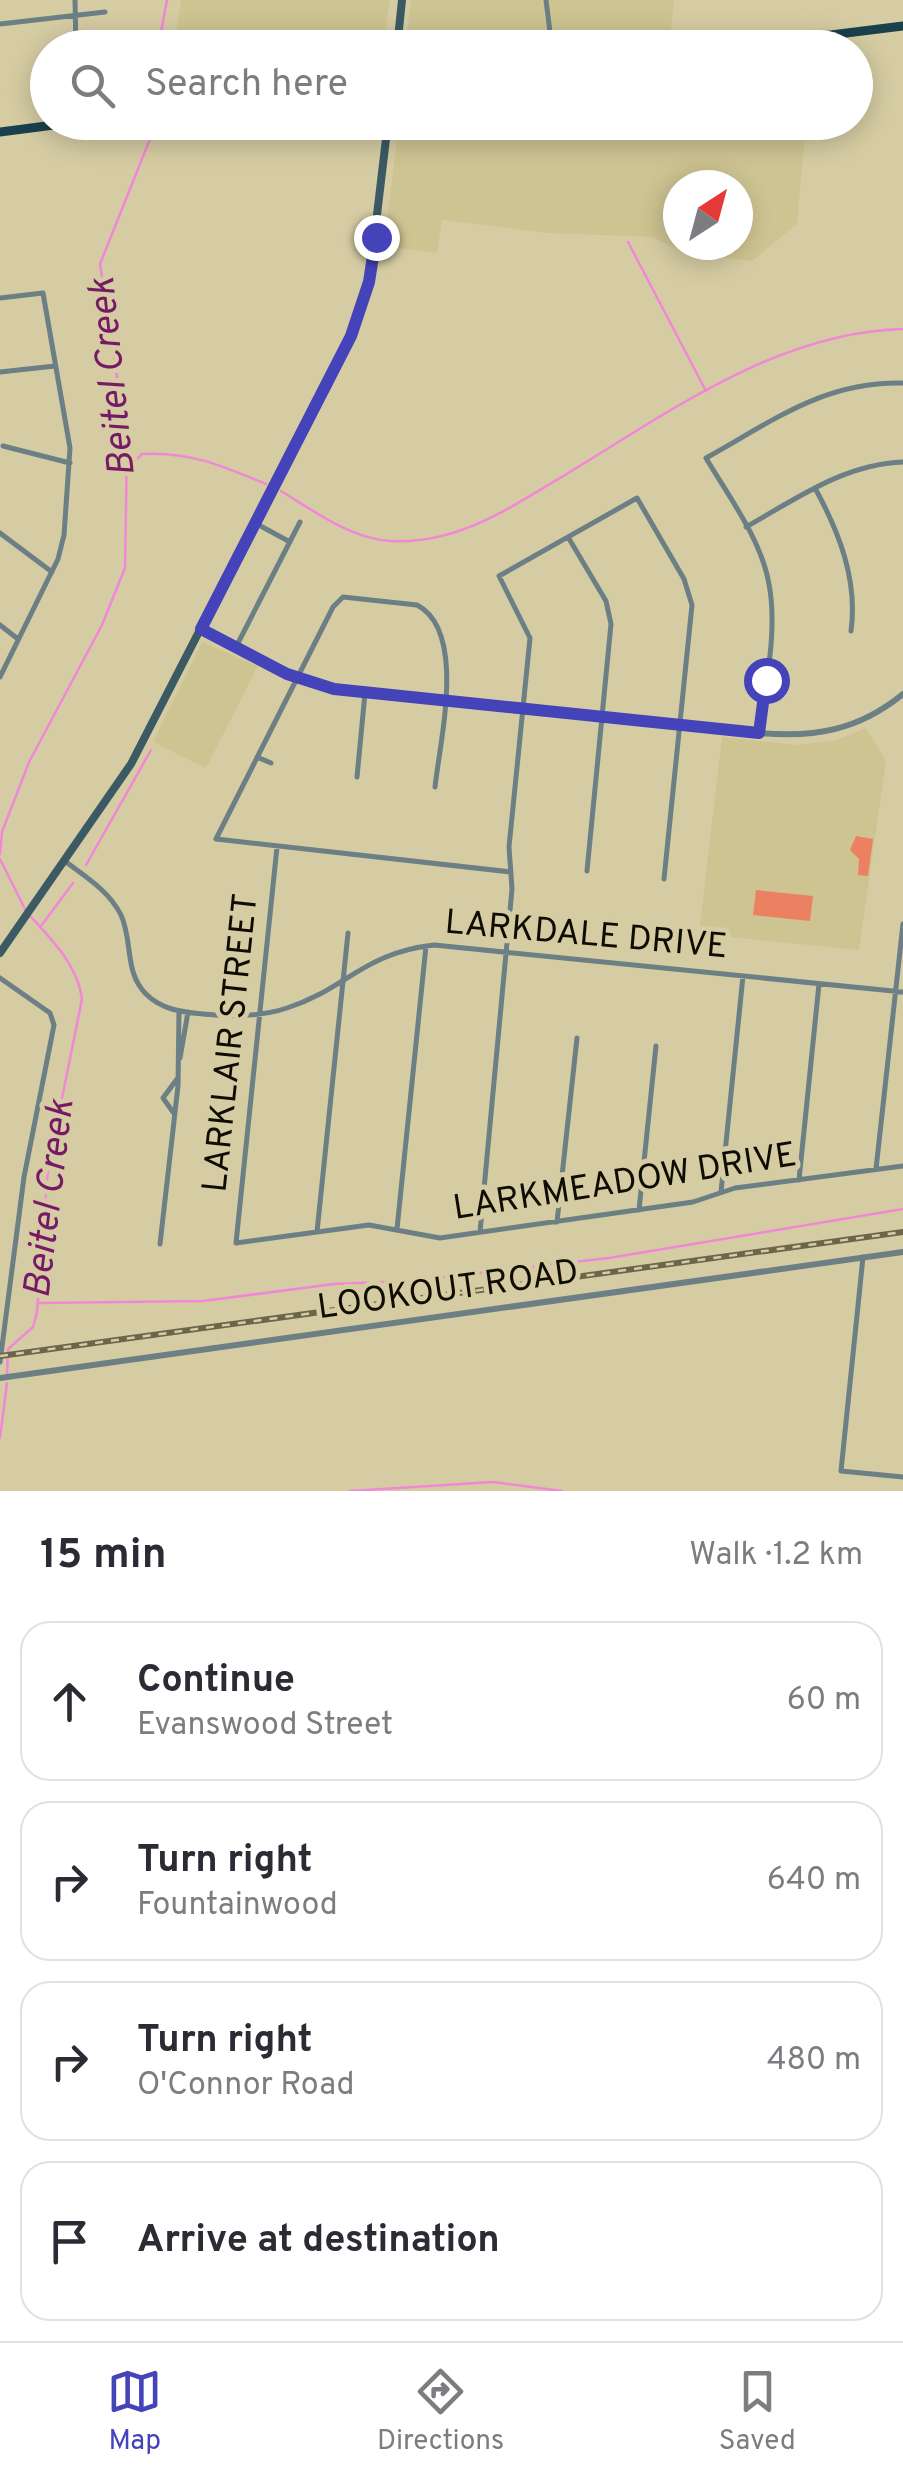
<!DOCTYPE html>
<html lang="en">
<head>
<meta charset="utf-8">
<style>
  :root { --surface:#fff; --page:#f7f7f7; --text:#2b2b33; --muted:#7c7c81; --line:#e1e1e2; --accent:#4543b9 }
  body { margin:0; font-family:Overpass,sans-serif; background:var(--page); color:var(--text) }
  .compass { position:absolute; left:663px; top:170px; width:90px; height:90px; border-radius:50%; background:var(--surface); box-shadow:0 5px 25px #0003; rotate:36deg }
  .stop { position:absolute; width:30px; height:30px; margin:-22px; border:8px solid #4543b9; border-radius:50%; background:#fff }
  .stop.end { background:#4543b9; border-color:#fff; box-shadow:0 2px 10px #0008 }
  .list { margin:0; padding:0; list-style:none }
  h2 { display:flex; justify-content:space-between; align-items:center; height:130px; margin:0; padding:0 40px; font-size:42px }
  h2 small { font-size:32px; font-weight:400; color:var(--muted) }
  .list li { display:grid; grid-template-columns:65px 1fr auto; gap:30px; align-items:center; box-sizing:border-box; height:160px; margin:0 20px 20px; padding:0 20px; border:2px solid var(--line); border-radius:30px }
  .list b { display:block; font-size:38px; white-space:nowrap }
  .list p { margin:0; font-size:32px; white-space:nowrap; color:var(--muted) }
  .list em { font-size:32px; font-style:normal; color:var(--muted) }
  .icon { flex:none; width:55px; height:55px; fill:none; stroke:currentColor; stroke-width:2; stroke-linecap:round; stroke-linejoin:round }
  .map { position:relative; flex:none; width:903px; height:1491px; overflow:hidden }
  .search { position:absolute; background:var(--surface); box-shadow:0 5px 25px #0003; left:30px; right:30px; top:30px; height:110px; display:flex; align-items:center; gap:25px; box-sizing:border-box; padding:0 35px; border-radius:55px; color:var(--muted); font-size:38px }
  .sheet { height:850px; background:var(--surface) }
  nav { display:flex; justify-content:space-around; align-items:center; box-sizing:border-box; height:140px; border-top:2px solid var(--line); background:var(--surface); font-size:28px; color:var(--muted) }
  nav a { display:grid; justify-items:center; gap:5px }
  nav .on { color:var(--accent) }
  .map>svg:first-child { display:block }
  .built { fill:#cec492; fill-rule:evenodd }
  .green { fill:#ec8161 }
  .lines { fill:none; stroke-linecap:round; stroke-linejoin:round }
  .stream { stroke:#f287d7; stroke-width:2.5 }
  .minor { stroke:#6b7f85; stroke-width:5 }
  .tertiary { stroke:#6b7f85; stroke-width:6 }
  .secondary { stroke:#3c5a63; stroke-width:8 }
  .primary { stroke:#19414b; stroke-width:9 }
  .rail-casing { stroke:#6b654c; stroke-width:6 }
  .rail { stroke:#d5cca3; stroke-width:2.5; stroke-dasharray:8; stroke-linecap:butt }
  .route { stroke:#4543b9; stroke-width:12 }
  .labels { text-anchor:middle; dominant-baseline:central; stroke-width:10; stroke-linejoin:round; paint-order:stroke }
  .street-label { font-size:35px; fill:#0f0c01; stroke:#d5cca3 }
  .water-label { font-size:38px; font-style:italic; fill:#771965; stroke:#d5cca3 }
</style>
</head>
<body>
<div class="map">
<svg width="903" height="1491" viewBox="0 0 903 1491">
  <rect width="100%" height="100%" fill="#d5cca3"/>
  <path class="built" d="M181,0H390L383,47H174Z
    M411,0H674L670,39L600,48H405Z
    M399,123H806L797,224L752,261L689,253L651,237L549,233L442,220L437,253L384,246ZM738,185V245H678V185Z
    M202,642L258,666L206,768L153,742Z
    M866,728L886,761L859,950L699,934L722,737L796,745L834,741Z"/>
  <path class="green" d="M856,836L873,839L868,876L858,875L859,859L850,850Z
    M756,890L813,896L810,921L753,915Z"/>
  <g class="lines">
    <path class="stream" d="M158,48L167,0
      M628,242L706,391
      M129,467L142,454C189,451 223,466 266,484
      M281,491C314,511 351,539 391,541C459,544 509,508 565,475C669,412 778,332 903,329
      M0,854L2,832L29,762L102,625L125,568L127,444L100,264L156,124
      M0,859L26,911
      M86,865L151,750
      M41,926L73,883
      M38,1303L203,1301L334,1284L409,1281L609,1258L903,1209
      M7,1374L8,1349L33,1327L37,1312L48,1168L82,999C78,966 53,941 31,917
      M0,1438L7,1383
      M350,1491L493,1482L562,1491"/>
    <path class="minor" d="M75,0L76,48
      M546,0L552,48
      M0,24L105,12
      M0,298L43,293L70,448L64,535L58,559L0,677
      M0,372L55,366
      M3,446L70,463
      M815,488C839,532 858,580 851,631
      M255,523L290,542
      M746,527C796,499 844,464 903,462
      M0,533L52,572
      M568,537L606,601L611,624L587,871
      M0,625L18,639
      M236,647L300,522
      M759,733C765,686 778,632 769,584C761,539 729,497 706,458C773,421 824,381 903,383
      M257,757L271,763
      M357,777L365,693
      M435,787C440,740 467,631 417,605L343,597L333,607L216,839L511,872
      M277,847L236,1243L369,1225L440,1238L693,1202L735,1188L903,1166
      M66,862C86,877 109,891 121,915C133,941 124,972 146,994C162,1010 182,1012 203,1014C231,1017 260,1017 287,1008C346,989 363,953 434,945L903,992
      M0,978L50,1013L54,1025L24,1177L0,1362
      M180,1058L188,1012
      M173,1112L163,1098L177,1079
      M876,1169L903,924
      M799,1180L819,984
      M721,1192L743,976
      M639,1210L656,1046
      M557,1222L577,1038
      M397,1229L426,946
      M317,1232L348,933
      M480,1232L512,889L509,847L530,638L499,576L637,498L684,579L692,605L664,879
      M160,1244L178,1086L179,1011
      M863,1257L841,1471L903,1477"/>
    <path class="tertiary" d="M201,629L287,673L334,689L759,733C815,738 859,730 903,694
      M0,1378L903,1252"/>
    <path class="secondary" d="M397,48L402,0
      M0,953L131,764L351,336L369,282L388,122"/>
    <path class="primary" d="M725,48L903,26
      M0,132L77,122"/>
    <g class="rail-casing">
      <path id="rail" d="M0,1356L903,1232"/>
    </g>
    <use href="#rail" class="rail"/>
  </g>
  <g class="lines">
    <path class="route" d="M376,237L369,282L351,336L201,629L287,674L334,689L759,733L766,680"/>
  </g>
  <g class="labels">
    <g class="street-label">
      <text transform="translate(586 936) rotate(5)">LARKDALE DRIVE</text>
      <text transform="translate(232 1043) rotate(-84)">LARKLAIR STREET</text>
      <text transform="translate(625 1183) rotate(-9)">LARKMEADOW DRIVE</text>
      <text transform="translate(448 1291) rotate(-8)">LOOKOUT ROAD</text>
    </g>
    <g class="water-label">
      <text transform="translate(114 377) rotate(-96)">Beitel Creek</text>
      <text transform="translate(51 1199) rotate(-83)">Beitel Creek</text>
    </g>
  </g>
</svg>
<svg class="compass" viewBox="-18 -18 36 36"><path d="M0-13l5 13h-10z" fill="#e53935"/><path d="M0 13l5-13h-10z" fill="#7c7c81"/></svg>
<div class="stop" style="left:766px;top:680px"></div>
<div class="stop end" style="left:376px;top:237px"></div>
<div class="search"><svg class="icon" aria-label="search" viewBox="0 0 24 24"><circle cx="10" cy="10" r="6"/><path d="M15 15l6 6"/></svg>Search here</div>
</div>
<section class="sheet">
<h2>15 min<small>Walk · 1.2 km</small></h2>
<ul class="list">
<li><svg class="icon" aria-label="ahead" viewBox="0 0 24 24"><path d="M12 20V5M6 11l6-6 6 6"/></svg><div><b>Continue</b><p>Evanswood Street</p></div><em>60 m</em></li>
<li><svg class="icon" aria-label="right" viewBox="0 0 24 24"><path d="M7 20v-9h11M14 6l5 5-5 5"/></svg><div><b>Turn right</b><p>Fountainwood</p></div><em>640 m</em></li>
<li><svg class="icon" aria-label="right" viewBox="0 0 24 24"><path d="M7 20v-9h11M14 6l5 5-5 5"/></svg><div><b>Turn right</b><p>O'Connor Road</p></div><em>480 m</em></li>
<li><svg class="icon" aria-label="arrive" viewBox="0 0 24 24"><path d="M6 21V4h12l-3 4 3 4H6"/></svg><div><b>Arrive at destination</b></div></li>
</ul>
</section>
<nav>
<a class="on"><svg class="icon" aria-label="map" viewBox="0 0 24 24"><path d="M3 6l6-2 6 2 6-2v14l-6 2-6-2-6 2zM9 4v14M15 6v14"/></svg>Map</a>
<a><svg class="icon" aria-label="directions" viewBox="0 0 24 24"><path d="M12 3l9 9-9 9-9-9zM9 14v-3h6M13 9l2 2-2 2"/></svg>Directions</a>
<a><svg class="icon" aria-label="saved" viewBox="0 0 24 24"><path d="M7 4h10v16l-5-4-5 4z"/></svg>Saved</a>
</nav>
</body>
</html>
